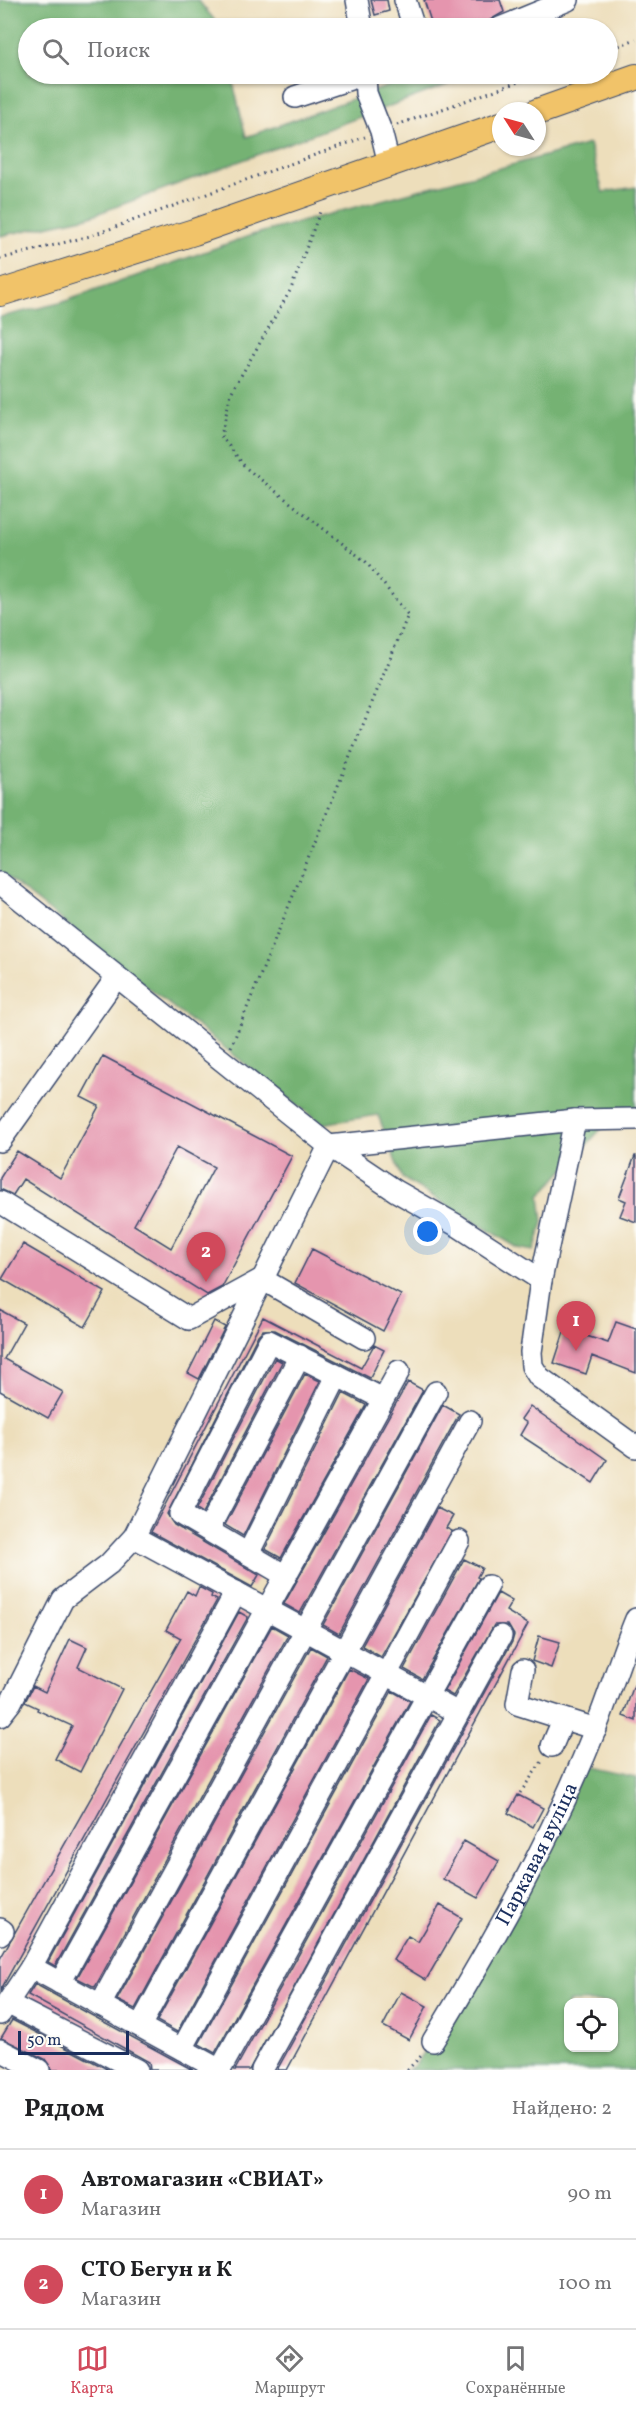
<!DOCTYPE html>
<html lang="ru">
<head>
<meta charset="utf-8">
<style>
  :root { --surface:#fff; --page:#f6f6f6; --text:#202124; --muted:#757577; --line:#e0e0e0; --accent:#d1495b }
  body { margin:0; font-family:Vollkorn,serif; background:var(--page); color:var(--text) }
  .controls { position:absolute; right:18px; bottom:18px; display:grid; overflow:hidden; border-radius:12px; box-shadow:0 2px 4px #0004 }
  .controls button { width:54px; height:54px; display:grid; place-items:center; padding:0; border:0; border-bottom:2px solid var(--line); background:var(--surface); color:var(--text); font:30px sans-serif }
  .compass { position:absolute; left:492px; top:102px; width:54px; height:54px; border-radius:50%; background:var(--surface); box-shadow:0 2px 4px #0004; rotate:306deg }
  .scale { position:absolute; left:18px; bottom:15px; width:111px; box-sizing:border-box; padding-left:6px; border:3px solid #1b2f5e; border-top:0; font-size:16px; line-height:21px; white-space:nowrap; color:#1b2f5e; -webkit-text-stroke:4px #fdfcf7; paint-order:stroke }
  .you { position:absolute; left:428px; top:1232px; width:21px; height:21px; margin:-15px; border:4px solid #fff; border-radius:50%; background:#1a73e8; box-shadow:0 0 0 9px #1a73e833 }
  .badge { display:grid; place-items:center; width:39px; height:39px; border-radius:50%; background:var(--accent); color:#fff; font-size:20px; font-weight:700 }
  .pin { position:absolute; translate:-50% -50px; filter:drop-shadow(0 2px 3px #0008) }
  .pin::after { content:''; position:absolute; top:32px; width:21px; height:18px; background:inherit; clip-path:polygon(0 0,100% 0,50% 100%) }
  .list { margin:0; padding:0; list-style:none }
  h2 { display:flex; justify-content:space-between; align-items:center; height:78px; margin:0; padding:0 24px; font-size:26px }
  h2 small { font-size:20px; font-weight:400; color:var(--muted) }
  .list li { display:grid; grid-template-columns:39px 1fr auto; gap:18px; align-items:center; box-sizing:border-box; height:90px; padding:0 24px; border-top:2px solid var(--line) }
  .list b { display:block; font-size:22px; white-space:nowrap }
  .list p { margin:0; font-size:20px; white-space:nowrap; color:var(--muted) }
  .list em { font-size:20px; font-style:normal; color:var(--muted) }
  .icon { flex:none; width:33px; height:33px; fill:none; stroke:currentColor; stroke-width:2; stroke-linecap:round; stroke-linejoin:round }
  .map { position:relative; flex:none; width:636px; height:2070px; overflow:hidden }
  .search { position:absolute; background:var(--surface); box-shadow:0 2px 4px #0004; left:18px; right:18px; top:18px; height:66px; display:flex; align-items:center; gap:15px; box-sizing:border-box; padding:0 21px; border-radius:33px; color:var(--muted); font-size:22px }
  .sheet { height:258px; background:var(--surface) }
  nav { display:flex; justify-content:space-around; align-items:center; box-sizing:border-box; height:84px; border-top:2px solid var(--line); background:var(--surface); font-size:16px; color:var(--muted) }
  nav a { display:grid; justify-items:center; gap:3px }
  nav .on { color:var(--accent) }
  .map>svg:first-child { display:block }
  .forest { fill:#74b273; stroke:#487068; stroke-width:1.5; fill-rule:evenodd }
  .building { fill:#e595ae; fill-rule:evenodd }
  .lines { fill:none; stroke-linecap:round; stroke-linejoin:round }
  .minor-casing { stroke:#3a496c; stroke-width:24 }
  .major-casing { stroke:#3a496c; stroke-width:28 }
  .path { stroke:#3a496c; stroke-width:3; stroke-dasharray:1.5 4.5; stroke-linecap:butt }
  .minor { stroke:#fff; stroke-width:21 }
  .major { stroke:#f1c369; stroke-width:26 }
  .labels { text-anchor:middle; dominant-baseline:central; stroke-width:4.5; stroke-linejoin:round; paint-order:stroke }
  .street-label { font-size:21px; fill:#1b2f5e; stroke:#fdfcf7 }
</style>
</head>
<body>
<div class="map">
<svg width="636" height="2070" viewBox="0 0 636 2070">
  <rect width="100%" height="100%" fill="#fdfcf7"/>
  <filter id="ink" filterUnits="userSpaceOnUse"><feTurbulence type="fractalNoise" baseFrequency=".0167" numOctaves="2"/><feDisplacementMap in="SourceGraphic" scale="12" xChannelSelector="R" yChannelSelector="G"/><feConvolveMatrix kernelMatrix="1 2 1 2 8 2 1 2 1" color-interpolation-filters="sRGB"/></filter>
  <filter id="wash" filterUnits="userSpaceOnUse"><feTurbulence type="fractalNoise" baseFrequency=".008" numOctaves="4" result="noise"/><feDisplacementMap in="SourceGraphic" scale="24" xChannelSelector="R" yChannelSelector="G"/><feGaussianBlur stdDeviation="1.35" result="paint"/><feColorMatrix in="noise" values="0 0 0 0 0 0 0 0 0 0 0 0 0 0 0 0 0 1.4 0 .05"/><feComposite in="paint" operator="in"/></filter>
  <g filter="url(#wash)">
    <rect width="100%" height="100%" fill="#eddebb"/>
    <path class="forest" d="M0,0H198L221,28H28V74H231L246,137L422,74H477L88,217L0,236Z
      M589,144L603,192L636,187V1115L610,1119L540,1196L543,1222L534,1251L518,1248L402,1178L378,1115L322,1124L0,872V317L60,303L252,235Z
      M579,1766L636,1778V2070H407L414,2066L433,2041ZM568,2002H614V2048H568Z"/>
    <g id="blocks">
      <path class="building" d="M371,0H387L389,11L375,15Z
        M424,0H500L504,12L490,20L488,25L478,28H433Z
        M103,1056L292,1156L228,1276L222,1287L207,1295L23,1179L13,1195L0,1189V1178L17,1151L60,1178L99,1106L81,1097ZM177,1147L214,1167L171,1248L134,1225Z
        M635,1156H636V1222L620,1216L626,1201L619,1198Z
        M23,1244L105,1292L85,1327L2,1279Z
        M312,1249L401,1295L383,1331L295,1283Z
        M0,1310L24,1323L4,1359L63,1392L48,1418L0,1391Z
        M263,1317L361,1368L374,1345L384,1350L370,1378L275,1330H263L258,1335L167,1514L174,1525L259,1575L252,1587L151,1532Z
        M214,1321L225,1327L199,1379L188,1373Z
        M616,1322L636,1329V1373L592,1356L586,1374L554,1363L565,1329L608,1343Z
        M275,1358L282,1362L203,1513L197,1509Z
        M305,1374L320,1381L243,1536L225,1525Z
        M408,1382L423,1390L300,1613L284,1604Z
        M343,1393L366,1405L281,1558L265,1549Z
        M443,1405L459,1414L339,1634L323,1625Z
        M530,1406L607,1460L593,1483L520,1435L527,1423L521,1419Z
        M437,1508L453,1516L446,1528L452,1531L381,1657L362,1646Z
        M464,1559L482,1568L477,1577L479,1578L422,1679L404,1669Z
        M199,1587L212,1594L211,1597L217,1600L0,1991V1959L181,1638L166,1630L187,1591L195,1596Z
        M498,1593L512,1601L506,1611L528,1624L287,2070H277L512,1642L514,1635L508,1625H494L453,1696L444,1691Z
        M239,1612L248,1617L55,1966L48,1962Z
        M272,1626L288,1635L95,1987L77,1978Z
        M539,1636L560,1642L551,1668L532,1661Z
        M70,1639L87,1647L78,1667L122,1689L80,1772L55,1759L72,1726L37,1710L38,1708L25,1702L33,1686L45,1692Z
        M311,1647L327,1656L135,2009L117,2000Z
        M349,1669L369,1679L177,2032L157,2021Z
        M634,1685L636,1686V1721L623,1716Z
        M392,1691L410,1701L215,2053L199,2044Z
        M431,1715L440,1720L249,2070H235Z
        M518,1795L543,1808L533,1827L508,1813Z
        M464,1841L499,1861L478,1898L443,1879Z
        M440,1905L462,1918L426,1980L393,1960L408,1936L418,1942Z
        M35,1984L93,2016L193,2070H150L149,2062L28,1995Z
        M401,1992L427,2006L409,2040L383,2026Z
        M12,2020L109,2070H52L45,2059L1,2038Z"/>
    </g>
  </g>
  <g filter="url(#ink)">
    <use href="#blocks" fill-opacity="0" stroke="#3a496c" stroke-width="1.5"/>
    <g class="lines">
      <g class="minor-casing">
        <g id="minor">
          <path d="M357,0L362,28"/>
          <path d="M405,0L414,28"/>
          <path d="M500,28L568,0"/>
          <path d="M365,74L366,93L381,131L389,164"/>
          <path d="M295,97L365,74"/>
          <path d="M0,883L329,1146L396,1191L458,1226L541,1280"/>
          <path d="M575,1120L541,1280L531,1352L532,1366L539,1377L636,1447"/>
          <path d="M0,1141L116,978"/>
          <path d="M329,1146L575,1120L636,1119"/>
          <path d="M0,1202L189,1319L262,1279L364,1338"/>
          <path d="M208,1530L300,1356"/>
          <path d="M134,1537L458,1713"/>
          <path d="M248,1554L337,1376"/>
          <path d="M286,1576L180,1514L269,1341L383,1399"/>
          <path d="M523,1670L517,1704L596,1729"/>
          <path d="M0,1716L11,1702L63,1599L109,1564L134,1537L329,1146"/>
          <path d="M552,1746L563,1720"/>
          <path d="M0,1929L3,1931L0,1934"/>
          <path d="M31,1967L220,2070"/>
          <path d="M60,1983L399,1371"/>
          <path d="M7,2003L137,2070"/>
          <path d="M100,2005L436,1392"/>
          <path d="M0,2014L31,1967L236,1592"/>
          <path d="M140,2026L470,1421"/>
          <path id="s1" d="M433,2041C494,1941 552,1838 595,1730C610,1693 621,1655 636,1619"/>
          <path d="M182,2049L459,1541"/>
          <path d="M0,2050L39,2070"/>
          <path d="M220,2070L488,1586"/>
          <path d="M262,2070L501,1636"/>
        </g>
      </g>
      <g class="major-casing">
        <path id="major" d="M537,112L636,77
          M0,293L194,232L501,125"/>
      </g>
      <path class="path" d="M608,50L636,39
        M397,125L541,74
        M0,259L90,236L365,137
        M231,1047L408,615L366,562L246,468L221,436L231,393L291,289L321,209
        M520,1793L543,1760
        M407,2070L423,2054"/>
      <use href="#minor" class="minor"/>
      <use href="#major" class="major"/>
    </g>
  </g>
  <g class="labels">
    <g class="street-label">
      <text stroke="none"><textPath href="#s1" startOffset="214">Паркавая вуліца</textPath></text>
    </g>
  </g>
</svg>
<div class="controls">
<button><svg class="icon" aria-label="locate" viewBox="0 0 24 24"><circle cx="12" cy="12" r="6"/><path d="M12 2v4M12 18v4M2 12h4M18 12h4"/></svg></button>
</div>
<svg class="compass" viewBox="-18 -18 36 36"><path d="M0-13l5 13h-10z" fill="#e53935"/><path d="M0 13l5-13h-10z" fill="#757577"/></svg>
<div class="scale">50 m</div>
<div class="you"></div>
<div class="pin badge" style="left:576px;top:1351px">1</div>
<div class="pin badge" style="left:206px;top:1282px">2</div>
<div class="search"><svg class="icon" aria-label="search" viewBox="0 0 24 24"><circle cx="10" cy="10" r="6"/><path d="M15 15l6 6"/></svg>Поиск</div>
</div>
<section class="sheet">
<h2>Рядом<small>Найдено: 2</small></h2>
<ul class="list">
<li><span class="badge">1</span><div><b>Автомагазин «СВИАТ»</b><p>Магазин</p></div><em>90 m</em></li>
<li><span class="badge">2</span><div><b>СТО Бегун и К</b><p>Магазин</p></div><em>100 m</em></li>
</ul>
</section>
<nav>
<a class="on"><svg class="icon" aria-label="map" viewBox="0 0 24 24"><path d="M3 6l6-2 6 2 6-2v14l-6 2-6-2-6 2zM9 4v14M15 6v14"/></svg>Карта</a>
<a><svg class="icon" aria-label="directions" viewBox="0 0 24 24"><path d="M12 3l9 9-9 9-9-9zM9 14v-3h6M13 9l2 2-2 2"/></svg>Маршрут</a>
<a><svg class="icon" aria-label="saved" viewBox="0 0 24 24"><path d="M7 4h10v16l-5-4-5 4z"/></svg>Сохранённые</a>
</nav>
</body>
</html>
